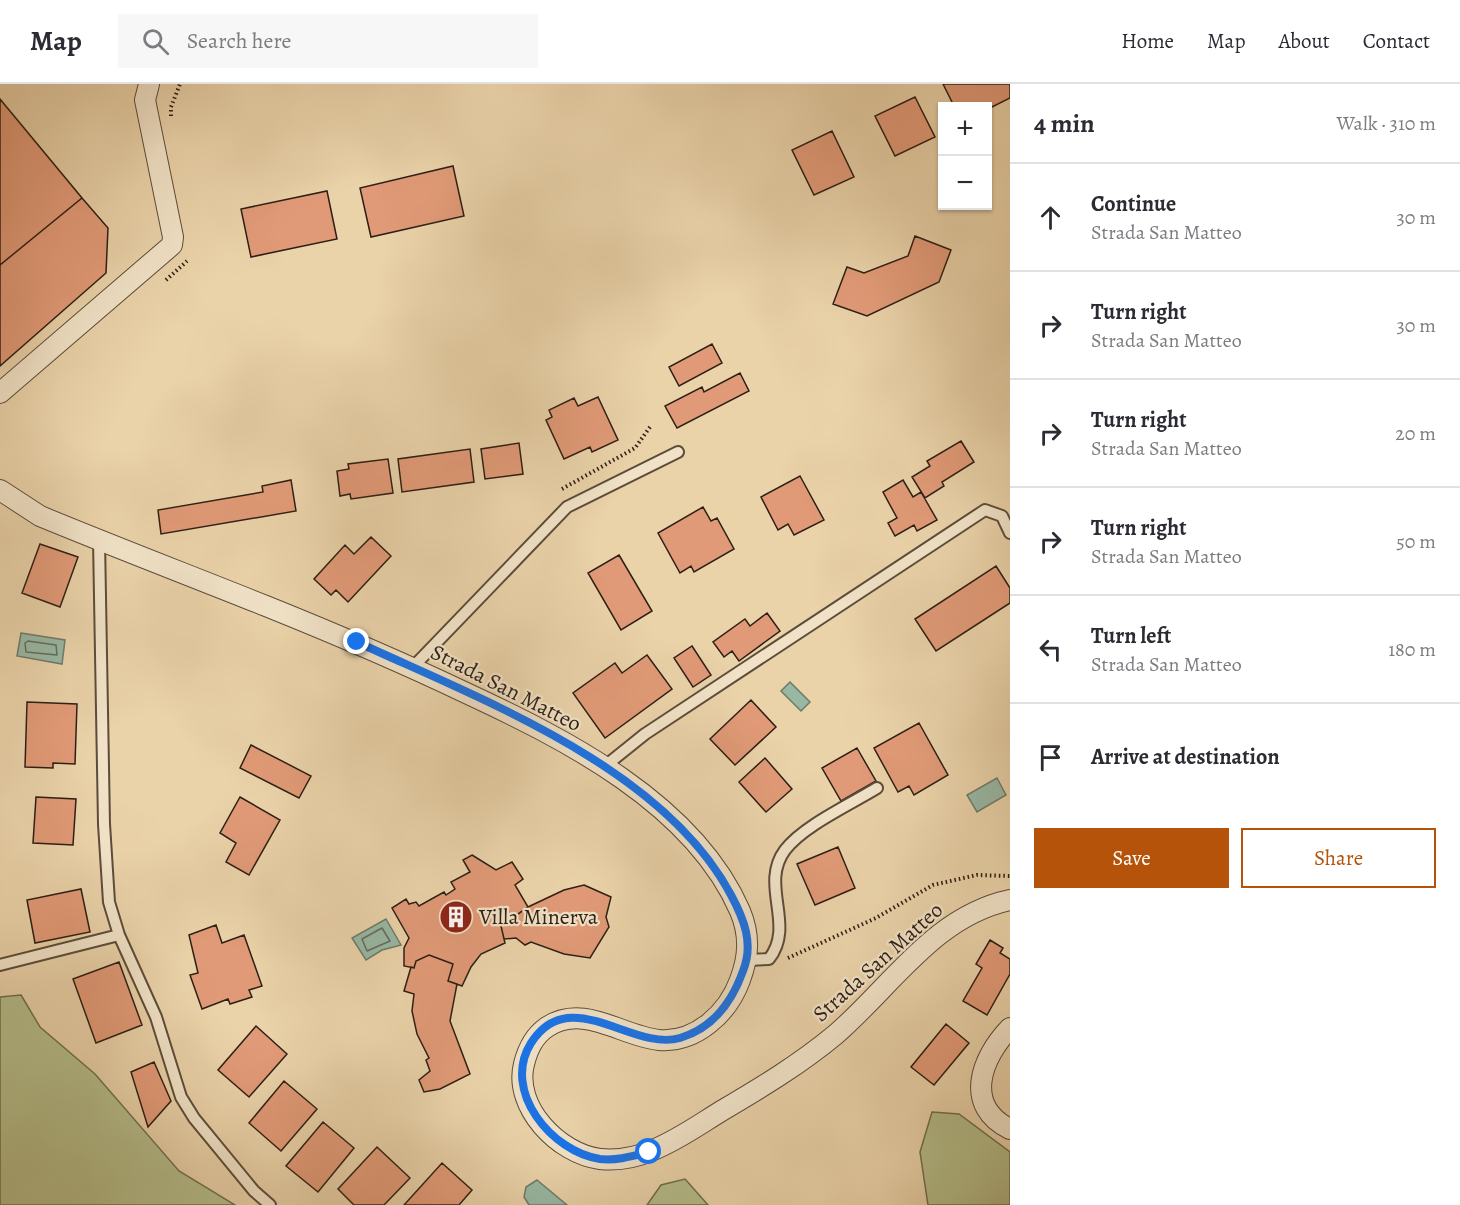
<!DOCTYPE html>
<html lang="en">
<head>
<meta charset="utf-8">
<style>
  :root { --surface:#fff; --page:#f7f7f7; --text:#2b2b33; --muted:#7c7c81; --line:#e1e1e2; --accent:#b45309 }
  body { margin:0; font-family:Alegreya,serif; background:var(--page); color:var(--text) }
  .controls { position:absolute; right:18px; top:18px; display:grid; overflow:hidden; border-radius:0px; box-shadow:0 2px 4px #0004 }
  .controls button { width:54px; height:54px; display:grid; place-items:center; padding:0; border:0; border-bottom:2px solid var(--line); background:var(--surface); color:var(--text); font:30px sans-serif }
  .stop { position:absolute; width:18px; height:18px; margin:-14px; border:4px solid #1a73e8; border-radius:50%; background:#fff }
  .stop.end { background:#1a73e8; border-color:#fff; box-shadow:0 2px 6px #0008 }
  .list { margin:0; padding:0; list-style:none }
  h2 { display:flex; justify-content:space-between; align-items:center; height:78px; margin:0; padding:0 24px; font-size:26px }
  h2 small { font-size:20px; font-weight:400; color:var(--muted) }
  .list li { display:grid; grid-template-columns:39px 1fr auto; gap:18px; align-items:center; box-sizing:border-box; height:108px; padding:0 24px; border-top:2px solid var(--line) }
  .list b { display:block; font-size:22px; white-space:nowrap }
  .list p { margin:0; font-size:20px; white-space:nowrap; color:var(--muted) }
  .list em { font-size:20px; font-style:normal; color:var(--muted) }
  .actions { display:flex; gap:12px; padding:18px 24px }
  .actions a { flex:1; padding:14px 0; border:2px solid var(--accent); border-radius:0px; text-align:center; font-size:21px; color:var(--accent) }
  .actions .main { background:var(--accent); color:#fff }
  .icon { flex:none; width:33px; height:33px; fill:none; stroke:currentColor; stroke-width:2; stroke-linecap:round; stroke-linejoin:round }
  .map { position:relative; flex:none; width:1010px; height:1121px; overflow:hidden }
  header { display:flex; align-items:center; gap:36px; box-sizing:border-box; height:84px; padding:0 30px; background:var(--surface); border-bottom:2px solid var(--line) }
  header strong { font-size:28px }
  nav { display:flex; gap:33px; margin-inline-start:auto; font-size:21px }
  .search { width:420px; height:54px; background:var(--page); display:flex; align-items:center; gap:15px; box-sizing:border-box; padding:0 21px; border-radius:0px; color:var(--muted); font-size:22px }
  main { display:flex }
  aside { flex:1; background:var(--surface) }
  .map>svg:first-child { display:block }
  .green { fill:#b4bd8a; stroke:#706e50; stroke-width:1.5 }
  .water { fill:#98b8a4; stroke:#6d7b6b; stroke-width:1.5 }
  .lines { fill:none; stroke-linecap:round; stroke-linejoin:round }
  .shore { stroke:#626c5c; stroke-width:1.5 }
  .building { fill:#e19a77; stroke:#2d1f15; stroke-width:1.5 }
  .lane-casing { stroke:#5c4c3a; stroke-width:14 }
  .street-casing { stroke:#5c4c3a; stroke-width:22 }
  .path { stroke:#2d1f15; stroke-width:4; stroke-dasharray:1.5 3; stroke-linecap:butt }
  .lane { stroke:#f1e2c7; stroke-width:10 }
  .street { stroke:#f1e2c7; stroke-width:20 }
  .route { stroke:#1a73e8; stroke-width:8 }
  .labels { text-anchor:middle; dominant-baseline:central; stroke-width:4.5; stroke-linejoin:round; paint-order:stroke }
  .street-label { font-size:22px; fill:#2d1f15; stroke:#f1e2c7 }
  .poi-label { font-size:22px; fill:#2d1f15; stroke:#f1e2c7; text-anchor:start }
</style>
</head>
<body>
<header>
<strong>Map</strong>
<div class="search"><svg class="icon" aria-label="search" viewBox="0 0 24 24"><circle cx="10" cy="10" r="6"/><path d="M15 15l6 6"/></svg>Search here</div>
<nav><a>Home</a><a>Map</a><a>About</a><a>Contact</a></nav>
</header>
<main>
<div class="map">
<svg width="1010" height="1121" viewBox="0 0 1010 1121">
  <rect width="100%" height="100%" fill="#ead2a9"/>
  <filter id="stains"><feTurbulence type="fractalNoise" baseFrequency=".00333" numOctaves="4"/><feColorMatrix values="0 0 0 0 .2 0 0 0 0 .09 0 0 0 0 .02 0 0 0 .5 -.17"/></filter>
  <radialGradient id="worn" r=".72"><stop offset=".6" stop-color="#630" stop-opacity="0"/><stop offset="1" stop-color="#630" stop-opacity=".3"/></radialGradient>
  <path class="green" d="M21,911L40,943L95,990L179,1087L235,1121H0V913Z
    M932,1028L959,1030L1010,1068V1121H928L920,1068Z
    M685,1095L708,1121H647L661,1101Z"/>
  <path class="water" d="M21,549L65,556L62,580L17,572Z
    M790,598L810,618L801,627L781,607Z
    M997,694L1006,711L977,728L967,711Z
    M386,835L401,861L382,866L366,876L352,854Z
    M537,1096L567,1121H529L524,1113L526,1103Z"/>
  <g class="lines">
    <path class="shore" d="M28,557L56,561L57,571L26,568L25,559Z
      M382,844L390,857L367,867L362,855Z"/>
  </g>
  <path class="building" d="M943,0H1010V14L988,25V22H954Z
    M915,13L935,53L895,72L875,32Z
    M0,15L82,114L0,181Z
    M832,47L854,93L814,111L792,66Z
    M453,82L464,132L371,153L360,104Z
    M327,107L337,155L251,173L241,125Z
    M82,114L108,144L106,189L0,282V181Z
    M915,152L951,166L939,198L867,232L833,220L847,183L864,189L908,172Z
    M712,260L722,279L679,302L669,283Z
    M740,289L749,307L677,344L665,322L702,303L704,308Z
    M598,313L618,356L592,368L590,363L564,375L546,336L552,333L549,326L574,314L578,322Z
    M961,357L974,378L942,398L944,402L925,414L912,393L930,382L927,377Z
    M519,359L523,390L485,395L481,365Z
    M470,365L474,398L402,408L398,375Z
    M388,375L393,409L351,415L350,410L340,412L337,387L349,385L348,380Z
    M800,392L824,436L794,451L788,440L778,446L761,413Z
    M291,396L296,427L161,450L158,426L263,408L262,402Z
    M903,396L913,413L921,408L937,436L917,447L914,441L895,452L888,439L897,434L883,408Z
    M703,423L711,437L717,434L734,465L694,488L691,482L680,489L658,449Z
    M371,453L391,472L348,518L336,506L331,511L314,495L345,461L354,470Z
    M40,460L78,473L60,523L22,509Z
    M619,471L652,527L621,546L588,489Z
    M996,482L1010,504V519L936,567L915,535Z
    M767,529L780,547L739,577L732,567L724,573L713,558L745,535L750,542Z
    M692,562L711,591L693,603L674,574Z
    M647,571L672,605L605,654L573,609L615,579L622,589Z
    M751,616L776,643L735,681L710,655Z
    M27,618L77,620L75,680L53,679V684L25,683Z
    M919,639L948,691L914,711L909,702L898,708L874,664Z
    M251,661L311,692L299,714L240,684Z
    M857,664L876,697L841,717L822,684Z
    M765,674L792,705L766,728L739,698Z
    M36,713L76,715L73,761L33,759Z
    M240,713L280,736L249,791L226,778L236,759L220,749Z
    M838,763L855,804L815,821L797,780Z
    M472,771L496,786L512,778L523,795L515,801L528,823L501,842L505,859L481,870L471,883L462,902L448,897L453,880L429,871L416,877L414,884L404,882V864L409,854L392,824L406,815L409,820L416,818L419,822L444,808L446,811L455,805L451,798L470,788L463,776Z
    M584,801L611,813L606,833L609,843L590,874L564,870L531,858L525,861L516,854L504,855L501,842L528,823L564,806Z
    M81,805L90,848L35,859L27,816Z
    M216,841L222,859L244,851L262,902L249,906L252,913L230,920L228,915L202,925L190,891L198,889L189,851Z
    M990,856L1003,864L1000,869L1010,875V890L987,931L963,917L982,884L976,880Z
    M429,871L453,880L448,897L457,900L450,937L470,990L440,1005L424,1008L419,996L430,987L426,976L429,974L417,950L412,927L414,910L404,907L411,883L414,884L416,877Z
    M119,878L142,941L96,959L73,895Z
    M946,940L969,959L934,1001L911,983Z
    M256,942L287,970L249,1013L218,986Z
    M154,978L171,1017L148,1043L131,988Z
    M284,997L317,1025L281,1067L249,1039Z
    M323,1038L354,1064L318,1108L286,1082Z
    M377,1063L410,1094L384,1121H354L338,1105Z
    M442,1079L472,1106L459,1121H404Z"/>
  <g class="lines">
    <g class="lane-casing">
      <path id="lane" d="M99,456L104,740L109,818L119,851L156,933L181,1013L194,1034L254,1107L270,1121
        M413,583L567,423L678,368
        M604,683L645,650L985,426L1002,432L1010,449
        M748,876L769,875C796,841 759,801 785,766C803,742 851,720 877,704
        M0,881L119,851"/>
    </g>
    <g class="street-casing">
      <path id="street" d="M0,309L172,161L173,153L145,16L149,0
        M0,406L40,432C115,463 191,492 266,522C333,549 399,577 464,608C565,655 693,719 740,827C750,851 749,872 740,896C728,929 696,959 659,956C621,952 584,919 547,943C534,952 528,964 524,980C513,1023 559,1070 600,1075C618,1077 637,1073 653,1066C678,1056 700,1040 723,1026C762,1003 800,980 835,951C891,903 934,832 1010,816
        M1010,944C981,974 963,1022 1010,1045"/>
    </g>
    <path class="path" d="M171,32V23L180,0
      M166,196L187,177
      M562,405L635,364L650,343
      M788,874L876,834L933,801L977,791L1010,792"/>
    <use href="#lane" class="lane"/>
    <use href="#street" class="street"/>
  </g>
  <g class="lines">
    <path class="route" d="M357,558C482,616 663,683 731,811C744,835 754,860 743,887C732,918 713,944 680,954C632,968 570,898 531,959C501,1007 552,1068 600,1075C617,1077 633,1072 649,1068"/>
  </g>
  <defs>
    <g id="building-disc" transform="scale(1.725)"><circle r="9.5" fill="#8f2418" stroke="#f1e2c7"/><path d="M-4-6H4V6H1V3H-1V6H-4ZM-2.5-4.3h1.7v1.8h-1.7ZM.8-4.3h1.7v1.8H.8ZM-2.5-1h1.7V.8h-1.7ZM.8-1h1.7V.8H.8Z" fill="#fff"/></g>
  </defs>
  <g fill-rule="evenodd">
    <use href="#building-disc" x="456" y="833"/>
  </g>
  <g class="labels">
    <g class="street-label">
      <text transform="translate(506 604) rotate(27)">Strada San Matteo</text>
      <text transform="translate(878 878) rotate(-42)">Strada San Matteo</text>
    </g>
    <g class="poi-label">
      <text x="479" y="833">Villa Minerva</text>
    </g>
  </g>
  <rect width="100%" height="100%" filter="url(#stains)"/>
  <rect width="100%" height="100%" fill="url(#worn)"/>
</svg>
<div class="controls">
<button>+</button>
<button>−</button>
</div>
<div class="stop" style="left:649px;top:1068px"></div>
<div class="stop end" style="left:357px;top:558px"></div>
</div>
<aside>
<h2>4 min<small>Walk · 310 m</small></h2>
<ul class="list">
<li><svg class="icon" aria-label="ahead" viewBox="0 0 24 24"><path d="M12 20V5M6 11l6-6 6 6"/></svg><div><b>Continue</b><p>Strada San Matteo</p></div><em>30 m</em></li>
<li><svg class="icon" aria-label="right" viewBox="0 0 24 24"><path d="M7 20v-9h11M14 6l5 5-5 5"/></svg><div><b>Turn right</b><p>Strada San Matteo</p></div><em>30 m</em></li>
<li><svg class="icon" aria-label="right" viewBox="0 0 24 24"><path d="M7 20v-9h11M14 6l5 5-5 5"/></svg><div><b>Turn right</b><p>Strada San Matteo</p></div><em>20 m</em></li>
<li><svg class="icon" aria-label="right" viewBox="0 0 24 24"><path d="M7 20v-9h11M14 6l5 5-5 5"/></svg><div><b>Turn right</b><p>Strada San Matteo</p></div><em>50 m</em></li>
<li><svg class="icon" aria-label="left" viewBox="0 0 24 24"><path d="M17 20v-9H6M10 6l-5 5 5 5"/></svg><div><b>Turn left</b><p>Strada San Matteo</p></div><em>180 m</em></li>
<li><svg class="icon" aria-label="arrive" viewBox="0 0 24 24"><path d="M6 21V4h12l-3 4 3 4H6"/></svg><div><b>Arrive at destination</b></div></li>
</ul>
<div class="actions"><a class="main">Save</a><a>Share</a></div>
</aside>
</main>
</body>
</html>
